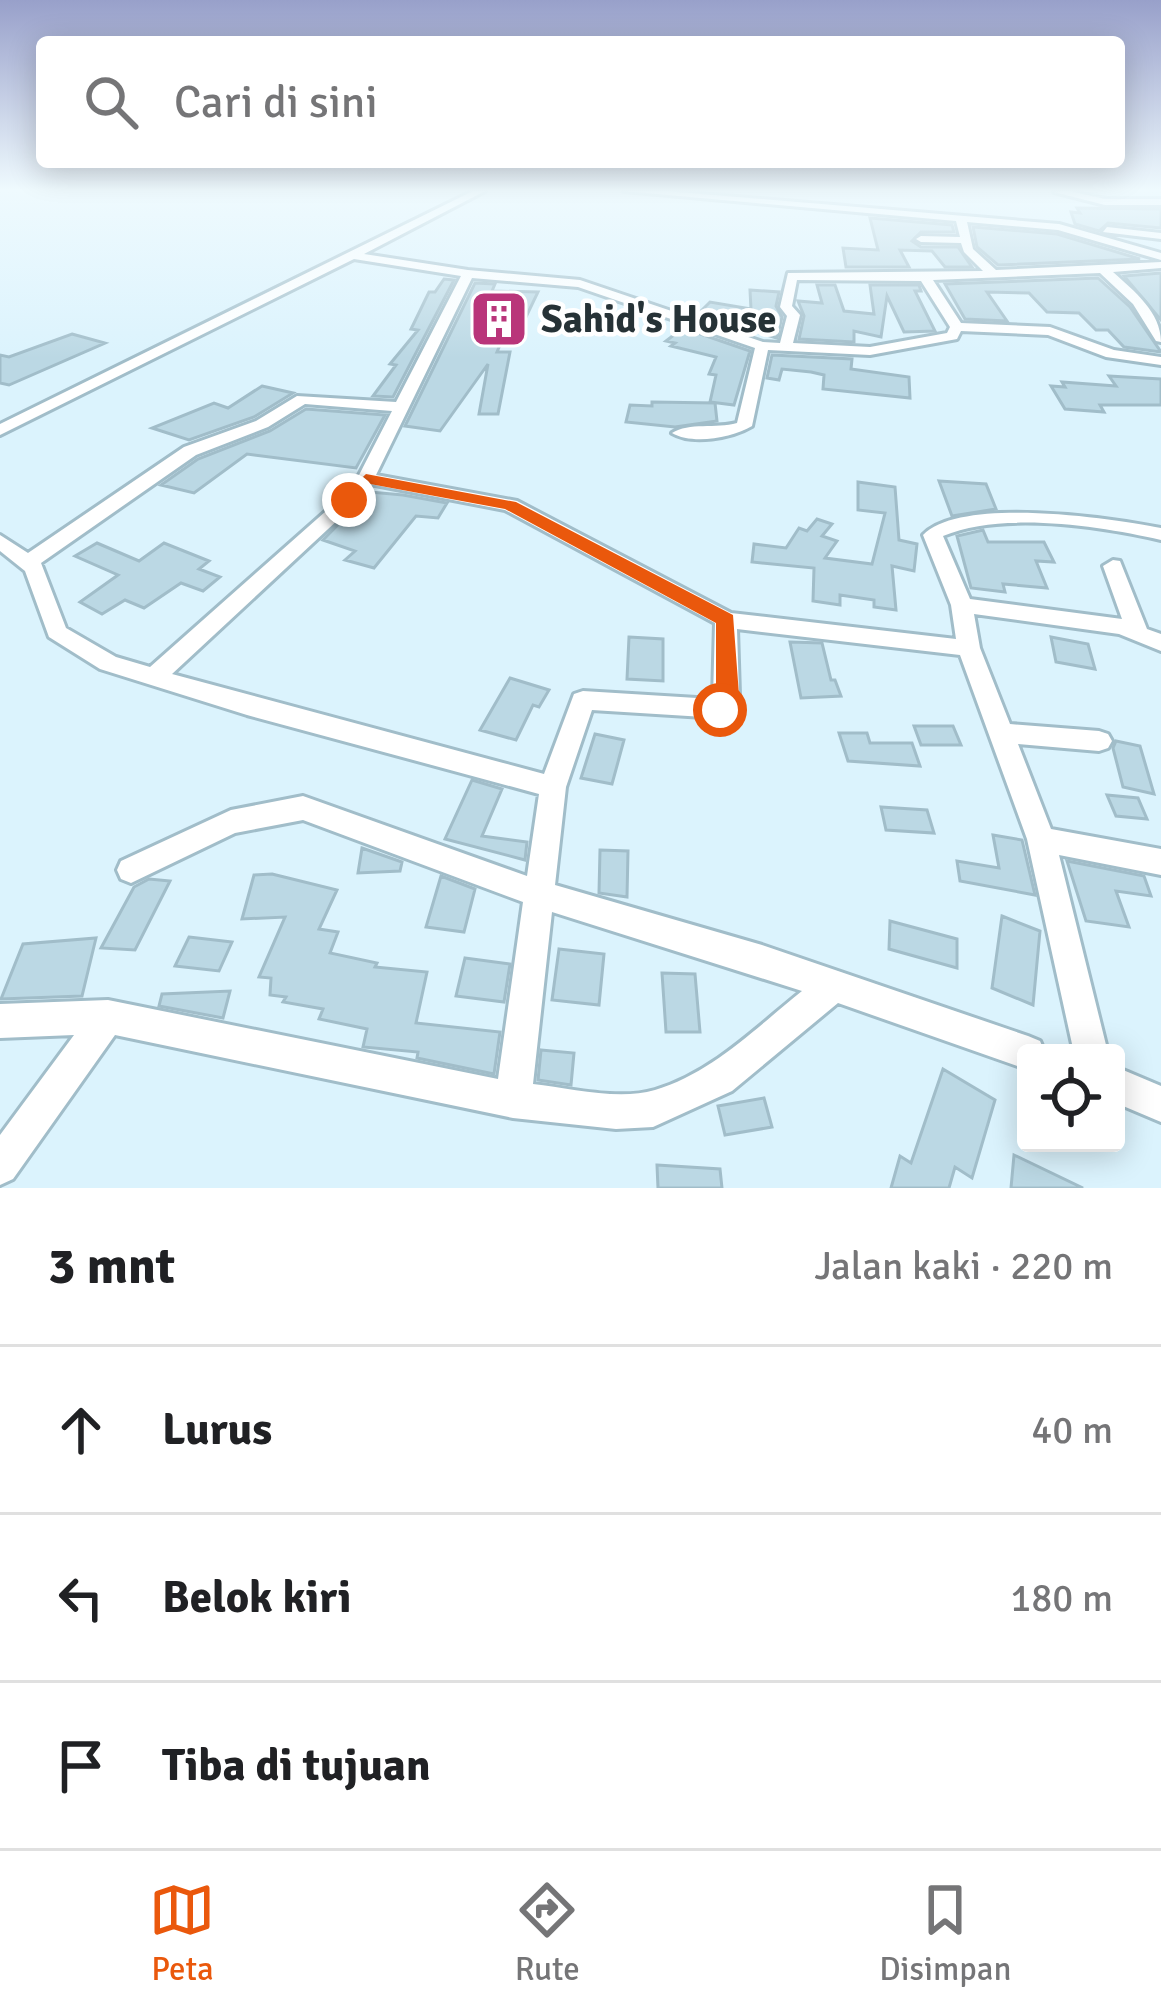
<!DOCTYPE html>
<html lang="id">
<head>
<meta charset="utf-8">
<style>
  :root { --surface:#fff; --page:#f6f6f6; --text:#202124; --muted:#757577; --line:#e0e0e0; --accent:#ea580c }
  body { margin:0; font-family:Signika,sans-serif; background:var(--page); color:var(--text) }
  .controls { position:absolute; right:36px; bottom:36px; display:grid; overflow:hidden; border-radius:12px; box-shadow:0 6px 30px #0003 }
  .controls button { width:108px; height:108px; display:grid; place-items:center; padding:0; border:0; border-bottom:3px solid var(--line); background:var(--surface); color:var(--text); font:60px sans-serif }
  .stop { position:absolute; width:36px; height:36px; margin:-27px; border:9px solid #ea580c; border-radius:50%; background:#fff }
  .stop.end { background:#ea580c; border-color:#fff; box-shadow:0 3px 12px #0008 }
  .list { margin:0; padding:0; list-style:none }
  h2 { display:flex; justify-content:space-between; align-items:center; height:156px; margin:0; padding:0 48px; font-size:51px }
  h2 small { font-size:39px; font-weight:400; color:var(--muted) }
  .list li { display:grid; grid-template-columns:78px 1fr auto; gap:36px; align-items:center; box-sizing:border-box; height:168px; padding:0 48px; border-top:3px solid var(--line) }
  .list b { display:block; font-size:45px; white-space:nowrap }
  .list em { font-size:39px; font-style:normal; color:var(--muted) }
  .icon { flex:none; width:66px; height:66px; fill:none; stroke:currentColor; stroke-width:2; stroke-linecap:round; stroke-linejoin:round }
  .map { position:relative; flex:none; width:1161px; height:1188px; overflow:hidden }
  .search { position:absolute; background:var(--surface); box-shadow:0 6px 30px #0003; left:36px; right:36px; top:36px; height:132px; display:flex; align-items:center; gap:30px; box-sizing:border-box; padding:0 42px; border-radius:12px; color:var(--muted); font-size:45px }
  .sheet { height:660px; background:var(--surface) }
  nav { display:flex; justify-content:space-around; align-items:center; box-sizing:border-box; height:168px; border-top:3px solid var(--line); background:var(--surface); font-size:33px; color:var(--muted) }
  nav a { display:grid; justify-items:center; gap:6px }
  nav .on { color:var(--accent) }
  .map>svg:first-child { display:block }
  .building { fill:#bbd8e4; stroke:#a1bdc9; stroke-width:3 }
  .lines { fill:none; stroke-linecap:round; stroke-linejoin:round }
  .minor-casing { stroke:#a1bdc9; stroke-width:6 }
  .minor { fill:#fff; fill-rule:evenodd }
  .route { fill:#ea580c }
  .labels { text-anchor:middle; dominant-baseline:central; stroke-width:9; stroke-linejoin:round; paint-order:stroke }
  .far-poi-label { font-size:39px; font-weight:bold; fill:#263236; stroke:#fff; text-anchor:start }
</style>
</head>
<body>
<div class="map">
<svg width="1161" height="1188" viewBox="0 0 1161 1188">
  <rect width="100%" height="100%" fill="#dbf3fd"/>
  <path class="building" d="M1077,208L1161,209V228L1108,223L1099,231L1075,224L1071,212L1080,213Z
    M870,218L952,225L954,232H921L912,241L921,247H958L972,267H945L932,251L900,250L909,267H846L843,248L878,250Z
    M973,227L1057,234L1140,259L998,265L977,247Z
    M1161,273V320L1124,276Z
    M1098,278L1130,307L1161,352L1124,347L1108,330H1096L1079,313L1047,312L1029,293L987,292L1007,321L965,319L945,284Z
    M444,279L454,280L393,397L373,396L396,365L390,364L418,330L411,329L429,292H435Z
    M475,283L495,284L492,291L538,292L526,317H512L497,352H510L498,414H479L488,364L440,431L405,426Z
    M817,285H835L844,311L874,314L870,285H919L921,291H915L935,331L904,332L887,296L881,337L854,331V342L799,339L804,316L798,301L822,303Z
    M750,290L779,292L776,306L782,317L777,338L697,315L710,302L751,309Z
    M683,328L750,351L734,405L710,402L716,375L709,374L716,357L671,346L675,343L666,341Z
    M72,334L105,343L9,385L0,383V355L9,357Z
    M772,355L852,359L851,369L909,377L910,398L823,389L824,375L811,372L782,369L779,380L767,378Z
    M1109,376L1161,379V405H1100L1104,412L1065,409L1051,386L1065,387L1062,382L1116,386Z
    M262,386L293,393L254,417L189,440L152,428L214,403L228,408Z
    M652,402L715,403L717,421L675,427L626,422L630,405L652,406Z
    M306,409L385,415L356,468L247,454L194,493L161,485L198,459L270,431Z
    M939,481L986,484L996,509L952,516Z
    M858,482L895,487L899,540L917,544L914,571L892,566L896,610L874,607V600L840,595V605L813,601L814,568L752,562L754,544L786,548L799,528L807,531L817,519L832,524L822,536L837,541L825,558L872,564L885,513L858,510Z
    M370,492L403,495L447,503L438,518L416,516L374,568L345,560L355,551L323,540Z
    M983,530L988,542H1044L1054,562L1036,561L1047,588L1003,584L1005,592L971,588L957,536Z
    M97,543L139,561L164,543L209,561L199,569L220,577L203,591L181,583L144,608L125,600L102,614L80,602L118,575L75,556Z
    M629,637L663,639V681L627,679Z
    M1051,637L1088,644L1095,669L1056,662Z
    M790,642L822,643L831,680H835L841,696L801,698Z
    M510,678L549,690L539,707L533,705L516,740L480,730Z
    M914,726H953L961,745H921Z
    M839,733H867L870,743H912L920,766L848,761Z
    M595,734L624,740L612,784L581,778Z
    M1116,741L1140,746L1154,794L1123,787L1113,748Z
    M472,780L502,789L482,836L527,842L525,860L445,839Z
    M1107,795L1138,798L1147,819L1116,816Z
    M881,807L927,810L934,833L886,830Z
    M993,835L1022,840L1035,895L960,881L957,861L999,868Z
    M362,848L402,862L400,871L358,873Z
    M600,850L628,851L627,897L599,893Z
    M1067,861L1144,876L1151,896L1116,891L1129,927L1086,921Z
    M272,874L337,890L319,929L338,932L330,953L377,963L375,967L427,972L416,1023L500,1032L494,1074L417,1058L418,1052L363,1047L367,1029L319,1019L323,1009L283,1002L286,997L270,995L271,978L259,977L285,917L242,919L254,875Z
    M441,876L475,889L464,932L426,927Z
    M149,879L170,881L135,950L101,948L134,887Z
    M1002,916L1040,931L1033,1005L992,988Z
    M890,921L957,939V968L889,949Z
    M189,937L232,942L219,971L175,966Z
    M96,938L82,996L1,999L23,944Z
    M559,949L604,954L599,1005L552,1000Z
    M465,958L510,964L504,1002L456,996Z
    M662,973L695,974L700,1032H666Z
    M230,991L223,1018L159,1006L162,994Z
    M541,1050L574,1053L571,1085L538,1080Z
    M943,1069L995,1100L972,1178L955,1167L949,1188H891L900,1156L911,1163Z
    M764,1098L772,1127L725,1135L718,1106Z
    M1014,1155L1083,1188H1011Z
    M657,1165L720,1169L722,1188H658Z"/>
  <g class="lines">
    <g class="minor-casing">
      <path id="minor" d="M473,191H485L364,254L468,270L580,280L763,342L780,343L787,316L780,307L788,273L983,271L964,252L961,243L921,242L916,239L921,236L960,237L956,221L624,191H665L1059,224L1161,253V260L1058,230L967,222L973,249L996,270L1161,262V268L1113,272C1134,291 1161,312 1161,342L1156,341L1133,304L1100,273L933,280L961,323L1050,327L1114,350L1161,357V365L1106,357L1048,335L961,331L957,339L870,355L768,350L752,426C732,438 692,445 672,433C689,422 716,429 737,423L755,348L578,287L472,278L376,475L517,501L731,613L956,639L951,605L923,535C960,496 1111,518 1161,528V540C1099,526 1003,511 943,536L970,599L1122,619L1103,566L1113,560L1120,561L1147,629L1161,634V651L1119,634L974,614L980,648L1010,724L1099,731L1108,734L1112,741L1108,748L1099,751L1018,744L1051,829L1161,849V875L1059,855L1108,1053H1074L1027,839L960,655L737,629L739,695L729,716L720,718L592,710L566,787L555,885L762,945L1028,1036L1040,1041L1045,1053H1026V1069L838,1003L732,1091L653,1127L616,1129L513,1118L115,1035L13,1179L0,1185V1135L74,1035L0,1038V1004L108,1000L498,1079L523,902L303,820L235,833L131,883L121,879L117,870L121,861L231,810L303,796L527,876L539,794L247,715L100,669L49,637L25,571L0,551V535L28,553L184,447L256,421L297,396L396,402L461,276L354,259L0,435V424ZM797,280L921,281L950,327L947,333L870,347L793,343L800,315L792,306ZM305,404L392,411L358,477L343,496L150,667L116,657L66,628L41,563L196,455L268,427ZM370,484L505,510L715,623L713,699L583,691L574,694L544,774L172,674L355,504ZM552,912L802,991C757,1027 712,1073 655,1090C618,1101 570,1088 533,1084Z
        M1069,191L1105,199H1161V205H1105L1054,192Z
        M1107,227L1161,233V239L1103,232Z
        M1116,1067L1161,1086V1122L1116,1103Z"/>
    </g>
    <use href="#minor" class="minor"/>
  </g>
  <linearGradient id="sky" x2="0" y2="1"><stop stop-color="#98a0ca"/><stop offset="0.53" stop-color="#effafe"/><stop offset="1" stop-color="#effafe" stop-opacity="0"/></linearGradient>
  <rect width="1161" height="358" fill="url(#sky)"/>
  <path class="route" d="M366,474L516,502L733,615L739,695L728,716L720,718L709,710L716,695V623L505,509L370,484L355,504H343V496Z"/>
  <defs>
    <g id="building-square" transform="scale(3)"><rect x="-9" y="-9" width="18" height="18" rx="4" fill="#b9357a" stroke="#fff"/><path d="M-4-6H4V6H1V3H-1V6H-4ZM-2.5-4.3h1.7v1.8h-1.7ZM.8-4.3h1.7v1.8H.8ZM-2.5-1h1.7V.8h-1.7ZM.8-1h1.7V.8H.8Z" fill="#fff"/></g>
  </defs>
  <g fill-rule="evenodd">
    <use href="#building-square" x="499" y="319"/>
  </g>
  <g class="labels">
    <g class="far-poi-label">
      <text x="541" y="319">Sahid's House</text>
    </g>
  </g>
</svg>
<div class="controls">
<button><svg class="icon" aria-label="locate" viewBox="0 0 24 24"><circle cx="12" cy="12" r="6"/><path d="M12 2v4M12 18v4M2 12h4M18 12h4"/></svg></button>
</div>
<div class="stop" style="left:720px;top:710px"></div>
<div class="stop end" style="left:349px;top:500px"></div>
<div class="search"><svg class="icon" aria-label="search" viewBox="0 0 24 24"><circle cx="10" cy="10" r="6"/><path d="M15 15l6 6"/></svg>Cari di sini</div>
</div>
<section class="sheet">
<h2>3 mnt<small>Jalan kaki · 220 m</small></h2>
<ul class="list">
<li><svg class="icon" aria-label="ahead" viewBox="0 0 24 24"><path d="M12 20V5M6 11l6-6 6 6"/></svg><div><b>Lurus</b></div><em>40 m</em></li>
<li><svg class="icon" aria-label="left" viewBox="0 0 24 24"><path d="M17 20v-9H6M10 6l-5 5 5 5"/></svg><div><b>Belok kiri</b></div><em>180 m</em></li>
<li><svg class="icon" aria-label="arrive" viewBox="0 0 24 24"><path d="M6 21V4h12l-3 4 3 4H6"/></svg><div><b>Tiba di tujuan</b></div></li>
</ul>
</section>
<nav>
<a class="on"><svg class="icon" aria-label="map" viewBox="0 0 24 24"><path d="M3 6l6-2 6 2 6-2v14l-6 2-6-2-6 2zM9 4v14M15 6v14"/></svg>Peta</a>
<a><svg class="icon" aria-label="directions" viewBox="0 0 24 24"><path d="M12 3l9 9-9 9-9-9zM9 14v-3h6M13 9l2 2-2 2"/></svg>Rute</a>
<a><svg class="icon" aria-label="saved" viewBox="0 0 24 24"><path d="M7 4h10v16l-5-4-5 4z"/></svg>Disimpan</a>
</nav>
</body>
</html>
